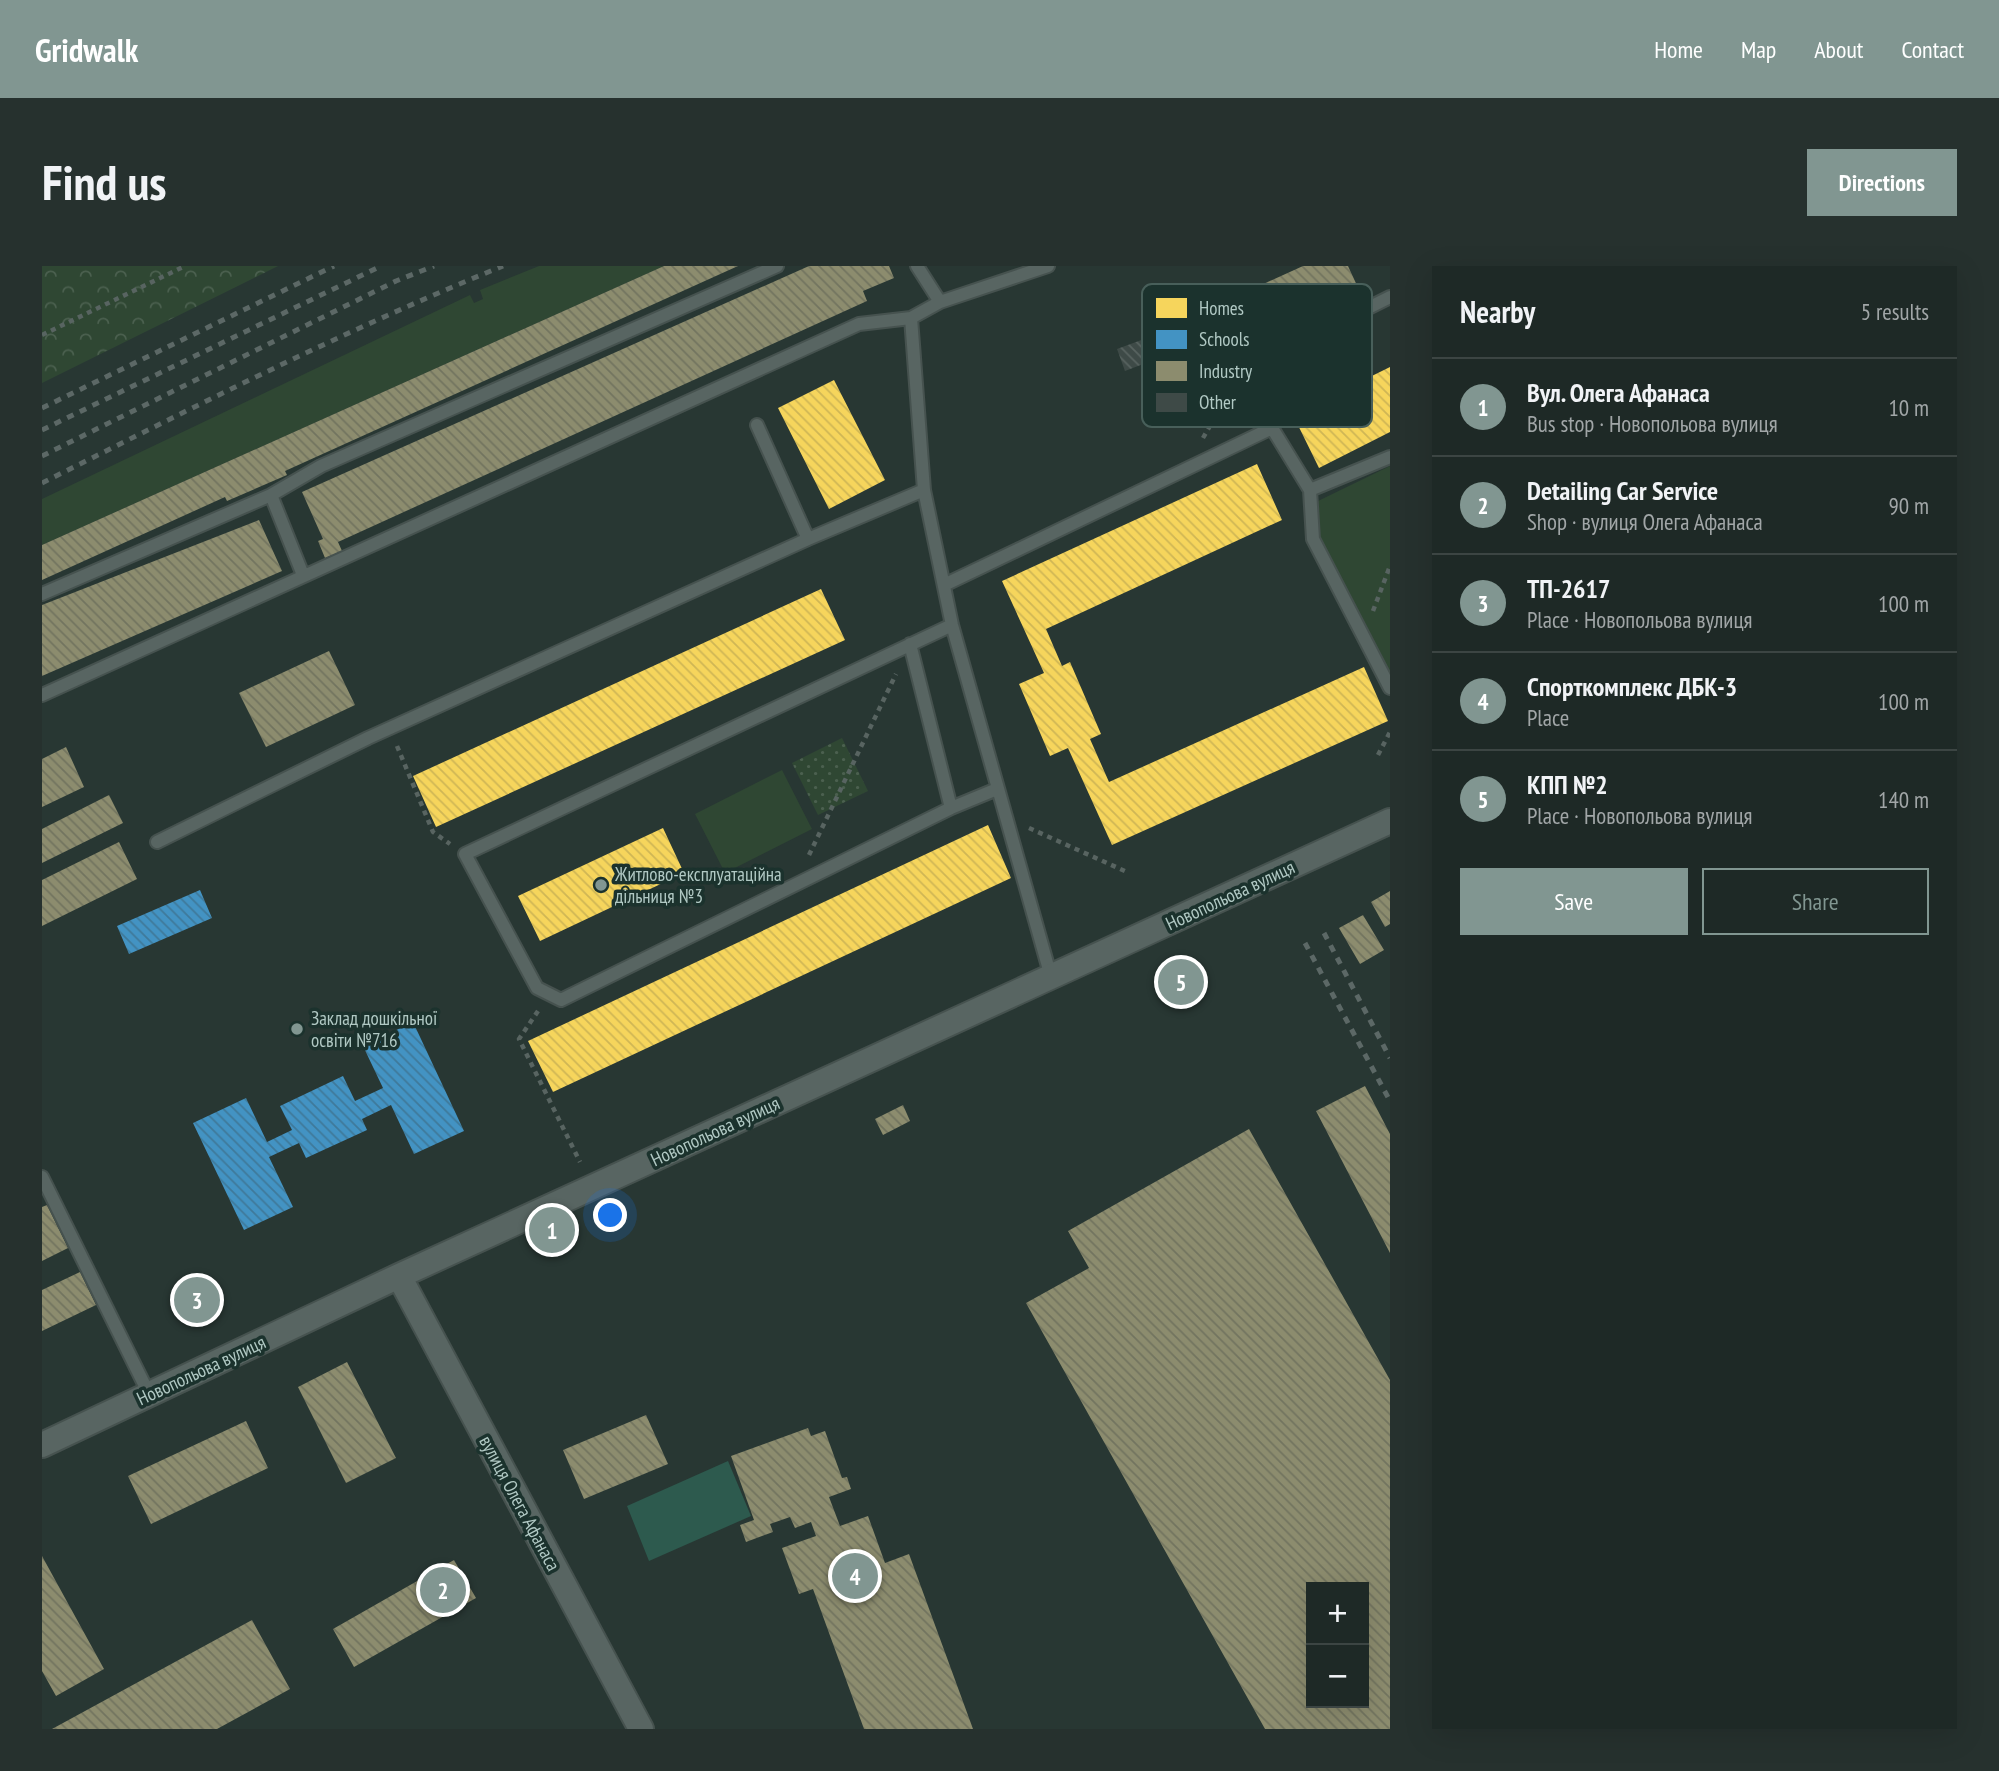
<!DOCTYPE html>
<html lang="en">
<head>
<meta charset="utf-8">
<style>
  :root { --surface:#1e2926; --page:#26312e; --text:#f1f3f6; --muted:#a1a6a7; --line:#3c4543; --accent:#819691 }
  body { margin:0; font-family:"PT Sans Narrow",sans-serif; background:var(--page); color:var(--text) }
  .controls { position:absolute; right:21px; bottom:21px; display:grid; overflow:hidden; border-radius:0px; box-shadow:0 7px 28px #0002 }
  .controls button { width:63px; height:63px; display:grid; place-items:center; padding:0; border:0; border-bottom:2px solid var(--line); background:var(--surface); color:var(--text); font:35px sans-serif }
  .you { position:absolute; left:569px; top:950px; width:24px; height:24px; margin:-18px; border:5px solid #fff; border-radius:50%; background:#1a73e8; box-shadow:0 0 0 10px #1a73e833 }
  .badge { display:grid; place-items:center; width:46px; height:46px; border-radius:50%; background:var(--accent); color:#fff; font-size:23px; font-weight:700 }
  .pin { position:absolute; translate:-50% -50%; border:4px solid #fff; box-shadow:0 2px 7px #0006 }
  .list { margin:0; padding:0; list-style:none }
  h2 { display:flex; justify-content:space-between; align-items:center; height:91px; margin:0; padding:0 28px; font-size:30px }
  h2 small { font-size:23px; font-weight:400; color:var(--muted) }
  .list li { display:grid; grid-template-columns:46px 1fr auto; gap:21px; align-items:center; box-sizing:border-box; height:98px; padding:0 28px; border-top:2px solid var(--line) }
  .list b { display:block; font-size:26px; white-space:nowrap }
  .list p { margin:0; font-size:23px; white-space:nowrap; color:var(--muted) }
  .list em { font-size:23px; font-style:normal; color:var(--muted) }
  .actions { display:flex; gap:14px; padding:21px 28px }
  .actions a { flex:1; padding:16px 0; border:2px solid var(--accent); border-radius:0px; text-align:center; font-size:24px; color:var(--accent) }
  .actions .main { background:var(--accent); color:#fff }
  .map { position:relative; flex:none; width:1348px; height:1463px; overflow:hidden; border-radius:0px }
  header { display:flex; align-items:center; gap:42px; box-sizing:border-box; height:98px; padding:0 35px; background:var(--accent); color:#fff }
  header strong { font-size:33px }
  nav { display:flex; gap:38px; margin-inline-start:auto; font-size:24px }
  .intro { display:flex; align-items:center; justify-content:space-between; box-sizing:border-box; height:168px; padding:0 42px }
  h1 { margin:0; font-size:49px }
  .button { padding:18px 32px; border-radius:0px; background:var(--accent); color:#fff; font-size:24px; font-weight:700 }
  main { display:flex; gap:42px; padding:0 42px }
  aside { flex:1; background:var(--surface); border-radius:0px; box-shadow:0 7px 28px #0002 }
  .map>svg:first-child { display:block }
  .grass { fill:#2f4733 }
  .forest { fill:url(#forest-crowns) }
  .park { fill:url(#park-dots) }
  .water { fill:#2d5a4e }
  .homes { fill:url(#homes-back-hatch) }
  .schools { fill:url(#schools-back-hatch) }
  .industry { fill:url(#industry-back-hatch); fill-rule:evenodd }
  .building { fill:url(#building-back-hatch) }
  .lines { fill:none; stroke-linecap:round; stroke-linejoin:round }
  .lane-casing { stroke:#46524f; stroke-width:16 }
  .street-casing { stroke:#46524f; stroke-width:28 }
  .path { stroke:#586461; stroke-width:4.5; stroke-dasharray:5 5; stroke-linecap:butt }
  .lane { stroke:#586562; stroke-width:12 }
  .street { stroke:#586562; stroke-width:24 }
  .rail { stroke:#5c6866; stroke-width:5; stroke-dasharray:7 7; stroke-linecap:butt }
  .poi-dot { fill:#819691; stroke:#1b322d; stroke-width:2.5 }
  .labels { text-anchor:middle; dominant-baseline:central; stroke-width:7; stroke-linejoin:round; paint-order:stroke }
  .poi-label { font-size:19px; fill:#b1c9c4; stroke:#1b322d; text-anchor:start }
  .street-label { font-size:19px; fill:#b1c9c4; stroke:#1b322d }
  .key { fill:#1b322d; stroke:#485f5a; stroke-width:2 }
  .key-label { font-size:19px; fill:#b1c9c4 }
</style>
</head>
<body>
<header>
<strong>Gridwalk</strong>
<nav><a>Home</a><a>Map</a><a>About</a><a>Contact</a></nav>
</header>
<div class="intro"><h1>Find us</h1><a class="button">Directions</a></div>
<main>
<div class="map">
<svg width="1348" height="1463" viewBox="0 0 1348 1463">
  <defs>
    <pattern id="forest-crowns" width="20" height="18" patternUnits="userSpaceOnUse" patternTransform="scale(1.75)"><rect width="20" height="18" fill="#2f4733"/><path d="M2 6a3 3 0 1 1 6 0M12 15a3 3 0 1 1 6 0" fill="none" stroke="#4b604f"/></pattern>
    <pattern id="park-dots" width="8" height="8" patternUnits="userSpaceOnUse" patternTransform="scale(1.75)"><rect width="8" height="8" fill="#2f4733"/><path d="M2 2h.1M6 6h.1" fill="none" stroke="#4b604f" stroke-width="1.8" stroke-linecap="round"/></pattern>
    <pattern id="homes-back-hatch" width="6" height="6" patternUnits="userSpaceOnUse" patternTransform="scale(1.75)"><rect width="6" height="6" fill="#f6d55c"/><path d="M-1 5l2 2M0 0l6 6M5-1l2 2" fill="none" stroke="#cfb655"/></pattern>
    <pattern id="schools-back-hatch" width="6" height="6" patternUnits="userSpaceOnUse" patternTransform="scale(1.75)"><rect width="6" height="6" fill="#4393c3"/><path d="M-1 5l2 2M0 0l6 6M5-1l2 2" fill="none" stroke="#3f799a"/></pattern>
    <pattern id="industry-back-hatch" width="6" height="6" patternUnits="userSpaceOnUse" patternTransform="scale(1.75)"><rect width="6" height="6" fill="#8c8c6e"/><path d="M-1 5l2 2M0 0l6 6M5-1l2 2" fill="none" stroke="#72745f"/></pattern>
    <pattern id="building-back-hatch" width="6" height="6" patternUnits="userSpaceOnUse" patternTransform="scale(1.75)"><rect width="6" height="6" fill="#3e4a47"/><path d="M-1 5l2 2M0 0l6 6M5-1l2 2" fill="none" stroke="#586360"/></pattern>
  </defs>
  <rect width="100%" height="100%" fill="#283733"/>
  <path class="grass" d="M497,0H622L0,279V233L428,29L432,37L441,33L438,24Z
    M1348,200V410L1278,271L1276,235Z
    M740,504L770,563L683,607L653,548Z"/>
  <path class="forest" d="M0,0H236L0,117Z"/>
  <path class="park" d="M800,472L826,525L776,549L750,497Z"/>
  <path class="water" d="M686,1195L709,1250L607,1295L585,1240Z"/>
  <path class="homes" d="M1348,101V166L1277,202L1251,149Z
    M792,114L843,214L787,243L736,142Z
    M1215,198L1240,254L1004,363L1020,400L1028,396L1059,468L1048,473L1067,516L1322,401L1346,455L1070,579L1026,482L1008,490L977,418L1002,407L960,315Z
    M779,323L803,374L394,561L371,510Z
    M946,559L969,612L511,826L486,775Z
    M621,562L642,607L498,675L476,630Z"/>
  <path class="schools" d="M158,624L170,652L87,688L75,660Z
    M371,756L422,865L372,888L349,839L320,853L325,864L264,892L257,877L227,891L251,941L202,964L151,857L204,832L225,876L250,864L238,840L301,810L313,835L341,822L321,780Z"/>
  <path class="industry" d="M622,0H696L243,205L245,209L185,235L183,231L0,314V279Z
    M767,0H847L852,12L821,25L825,35L296,276L300,285L283,292L276,275L281,273L260,226Z
    M1261,0H1306L1318,26L1216,73L1195,30Z
    M217,254L240,305L0,410V339Z
    M287,385L313,439L224,481L197,427Z
    M24,481L42,521L0,541V493Z
    M67,529L81,557L0,597V563Z
    M77,576L95,613L0,660V614Z
    M1348,625V658L1343,661L1329,636Z
    M1321,649L1342,684L1318,698L1297,662Z
    M1151,700L1159,718L1127,733L1119,715Z
    M1323,820L1348,868V987L1274,845Z
    M861,839L868,855L841,869L833,853Z
    M1207,863L1348,1114V1463H1223L984,1037L1047,1002L1026,965ZM1269,1321H1322V1437H1269Z
    M5,939L26,982L0,995V941Z
    M38,1006L54,1039L0,1065V1024Z
    M305,1096L354,1192L304,1217L256,1121Z
    M604,1149L626,1198L542,1233L521,1184Z
    M204,1155L226,1202L109,1258L86,1210Z
    M766,1162L769,1170L783,1165L800,1212L805,1211L809,1223L787,1231L798,1260L826,1250L843,1297L867,1288L931,1463H822L771,1323L757,1328L740,1282L774,1270L769,1256L753,1262L748,1251L728,1258L731,1266L704,1276L698,1259L712,1254L689,1190Z
    M0,1290L62,1403L14,1430L0,1405Z
    M412,1294L434,1332L312,1401L291,1363Z
    M210,1354L248,1423L175,1463H10Z"/>
  <path class="building" d="M1113,69L1122,90L1083,105L1075,83Z
    M159,1028L164,1039L143,1050L137,1039Z"/>
  <g class="lines">
    <g class="lane-casing">
      <path id="lane" d="M875,0L898,36
        M1348,31L1200,105L1230,162L1268,224L1271,273L1348,422
        M869,52L882,224L910,359L1009,711
        M715,159L766,273
        M1268,224L1348,191
        M229,229L261,309
        M902,319L1230,162
        M0,328L229,229L279,200L735,0
        M910,359L423,588L495,722L519,734L909,542L955,523
        M868,378L909,542
        M0,429L817,58L869,52L898,36L1006,0
        M115,576L326,472L766,273L882,224
        M0,911L107,1128"/>
    </g>
    <g class="street-casing">
      <path id="street" d="M357,1010L599,1463
        M0,1179L357,1010L1348,555"/>
    </g>
    <path class="path" d="M0,69L143,0
      M1161,172L1188,125
      M1331,345L1348,300
      M355,480L391,566L408,578
      M1336,489L1348,466
      M987,562L1085,606
      M767,589L854,408
      M496,745L477,773L538,896"/>
    <use href="#lane" class="lane"/>
    <use href="#street" class="street"/>
    <path class="rail" d="M0,142L292,0
      M0,164L339,0
      M0,190L354,15L392,0
      M0,217C152,141 303,64 461,0
      M1282,667L1348,792
      M1263,677L1348,835"/>
  </g>
  <g class="poi-dot">
    <circle cx="559" cy="619" r="7"/>
    <circle cx="255" cy="763" r="7"/>
  </g>
  <g class="labels">
    <g class="poi-label">
      <text x="573" y="608">Житлово-експлуатаційна<tspan x="573" dy="22">дільниця №3</tspan></text>
      <text x="269" y="752">Заклад дошкільної<tspan x="269" dy="22">освіти №716</tspan></text>
    </g>
    <g class="street-label">
      <text transform="translate(1188 629) rotate(-25)">Новопольова вулиця</text>
      <text transform="translate(673 865) rotate(-25)">Новопольова вулиця</text>
      <text transform="translate(159 1104) rotate(-25)">Новопольова вулиця</text>
      <text transform="translate(478 1237) rotate(62)">вулиця Олега Афанаса</text>
    </g>
  </g>
  <rect x="1100" y="18" width="230" height="143" rx="10" class="key"/>
  <rect x="1114" y="32" width="31" height="20" fill="#f6d55c"/>
  <rect x="1114" y="64" width="31" height="19" fill="#4393c3"/>
  <rect x="1114" y="95" width="31" height="20" fill="#8c8c6e"/>
  <rect x="1114" y="127" width="31" height="19" fill="#3e4a47"/>
  <g class="key-label">
    <text x="1157" y="49">Homes</text>
    <text x="1157" y="80">Schools</text>
    <text x="1157" y="112">Industry</text>
    <text x="1157" y="143">Other</text>
  </g>
</svg>
<div class="controls">
<button>+</button>
<button>−</button>
</div>
<div class="you"></div>
<div class="pin badge" style="left:510px;top:964px">1</div>
<div class="pin badge" style="left:401px;top:1324px">2</div>
<div class="pin badge" style="left:155px;top:1034px">3</div>
<div class="pin badge" style="left:813px;top:1310px">4</div>
<div class="pin badge" style="left:1139px;top:716px">5</div>
</div>
<aside>
<h2>Nearby<small>5 results</small></h2>
<ul class="list">
<li><span class="badge">1</span><div><b>Вул. Олега Афанаса</b><p>Bus stop · Новопольова вулиця</p></div><em>10 m</em></li>
<li><span class="badge">2</span><div><b>Detailing Car Service</b><p>Shop · вулиця Олега Афанаса</p></div><em>90 m</em></li>
<li><span class="badge">3</span><div><b>ТП-2617</b><p>Place · Новопольова вулиця</p></div><em>100 m</em></li>
<li><span class="badge">4</span><div><b>Спорткомплекс ДБК-3</b><p>Place</p></div><em>100 m</em></li>
<li><span class="badge">5</span><div><b>КПП №2</b><p>Place · Новопольова вулиця</p></div><em>140 m</em></li>
</ul>
<div class="actions"><a class="main">Save</a><a>Share</a></div>
</aside>
</main>
</body>
</html>
